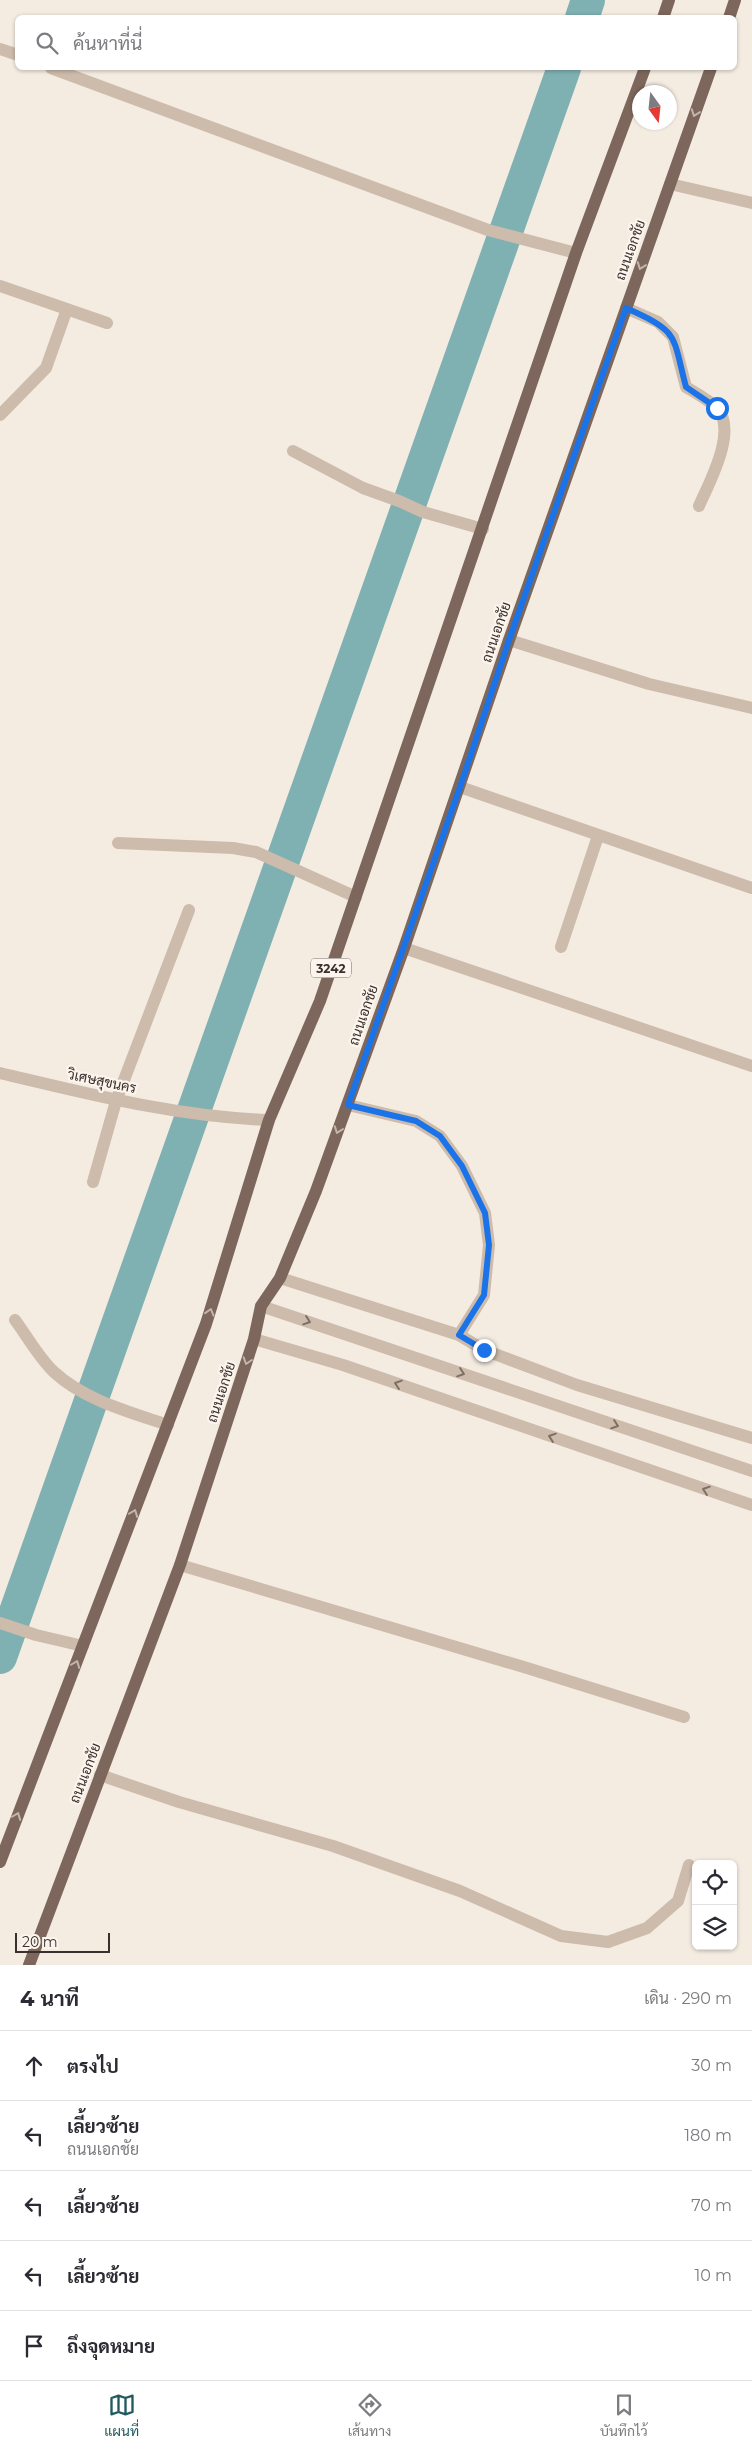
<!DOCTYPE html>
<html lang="th">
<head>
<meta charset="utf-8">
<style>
  :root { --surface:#fff; --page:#f2f2f3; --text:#2b2b33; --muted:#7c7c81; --line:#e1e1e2; --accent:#1f5a5e }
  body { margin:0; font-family:Montserrat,Sarabun,sans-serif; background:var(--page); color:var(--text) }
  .controls { position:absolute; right:15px; bottom:15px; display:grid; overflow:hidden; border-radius:8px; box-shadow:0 1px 4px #0004 }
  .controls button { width:45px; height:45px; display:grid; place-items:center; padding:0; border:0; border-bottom:1px solid var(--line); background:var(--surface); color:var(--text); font:25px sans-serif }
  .compass { position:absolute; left:632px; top:85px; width:45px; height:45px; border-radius:50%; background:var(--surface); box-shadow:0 1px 4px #0004; rotate:165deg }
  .scale { position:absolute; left:15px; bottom:12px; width:95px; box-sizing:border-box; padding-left:5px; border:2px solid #3b302b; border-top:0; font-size:14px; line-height:18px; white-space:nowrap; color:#3b302b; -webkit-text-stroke:4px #fbf5ee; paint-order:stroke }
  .stop { position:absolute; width:15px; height:15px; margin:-11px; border:4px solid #1a73e8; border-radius:50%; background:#fff }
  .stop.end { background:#1a73e8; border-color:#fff; box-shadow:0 1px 5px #0008 }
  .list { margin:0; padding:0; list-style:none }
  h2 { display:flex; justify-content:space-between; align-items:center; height:65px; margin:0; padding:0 20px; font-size:21px }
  h2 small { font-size:16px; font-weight:400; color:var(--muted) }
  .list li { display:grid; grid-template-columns:32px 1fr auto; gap:15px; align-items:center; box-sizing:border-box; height:70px; padding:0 20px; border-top:1px solid var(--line) }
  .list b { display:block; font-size:19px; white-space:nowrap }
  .list p { margin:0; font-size:16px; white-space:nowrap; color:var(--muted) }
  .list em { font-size:16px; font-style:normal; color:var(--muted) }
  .icon { flex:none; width:28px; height:28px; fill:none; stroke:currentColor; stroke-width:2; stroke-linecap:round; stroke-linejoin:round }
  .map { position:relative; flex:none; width:752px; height:1965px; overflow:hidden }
  .search { position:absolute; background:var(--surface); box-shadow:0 1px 4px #0004; left:15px; right:15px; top:15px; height:55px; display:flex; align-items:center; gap:12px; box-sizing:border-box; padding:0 18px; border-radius:8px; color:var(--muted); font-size:19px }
  .sheet { height:415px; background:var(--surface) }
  nav { display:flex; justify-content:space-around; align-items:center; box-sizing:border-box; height:70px; border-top:1px solid var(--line); background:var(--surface); font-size:14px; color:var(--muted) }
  nav a { display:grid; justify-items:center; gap:2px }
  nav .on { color:var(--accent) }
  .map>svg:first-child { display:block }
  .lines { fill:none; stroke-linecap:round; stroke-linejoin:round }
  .canal { stroke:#7fb0b2; stroke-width:34 }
  .minor { stroke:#cdbbac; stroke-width:12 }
  .major { stroke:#7d675c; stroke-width:12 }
  .oneway { stroke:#c2b5ac }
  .oneway2 { stroke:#7d6f65 }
  .route { stroke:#1a73e8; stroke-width:6 }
  .labels { text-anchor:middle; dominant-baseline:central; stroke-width:4.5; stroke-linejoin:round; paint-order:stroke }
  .shield { fill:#fbf5ee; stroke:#756b66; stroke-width:1 }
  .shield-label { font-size:12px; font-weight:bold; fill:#3b302b }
  .street-label { font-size:14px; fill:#3b302b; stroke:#fbf5ee }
</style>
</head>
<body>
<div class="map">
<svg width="752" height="1965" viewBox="0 0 752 1965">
  <rect width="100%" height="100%" fill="#f4ebe1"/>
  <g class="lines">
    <path class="canal" d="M582,18L588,0
      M0,1657L564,68"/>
    <path class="minor" d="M0,49L18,55
      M51,68L488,230L576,253
      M670,184L752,203
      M0,286L107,323
      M626,308L658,322L673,337L686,387C696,393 707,399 716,407C739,429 709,483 699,506
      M0,415L46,368L67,309
      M293,451L363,488L399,501L423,512L483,529
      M509,640L649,684L752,708
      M460,787L752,888
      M118,843L233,848L256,852L356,897
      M561,947L598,836
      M404,948L752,1066
      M0,1073C89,1094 177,1117 269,1120
      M93,1182L116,1101L189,910
      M280,1278L459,1335L484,1295L489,1245L485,1213L462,1166L440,1136L416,1121L348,1105
      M261,1306L752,1471
      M15,1320C27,1336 39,1358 54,1372C84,1400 130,1412 168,1425
      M459,1335L484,1350L577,1385L752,1438
      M254,1339L343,1365L752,1505
      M180,1565L527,1668L684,1717
      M0,1623L36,1635L83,1646
      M100,1775L179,1802L333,1846L460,1891L561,1936L608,1942L647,1928L678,1901L689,1865"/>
    <path class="major" d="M663,18L669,0
      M729,18L735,0
      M0,1862L206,1324L269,1120L320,1001L576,253L645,68
      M29,1965L180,1565L254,1339L261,1306L280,1278L316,1191L404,948L509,640L711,68"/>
  </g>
  <defs><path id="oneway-chevron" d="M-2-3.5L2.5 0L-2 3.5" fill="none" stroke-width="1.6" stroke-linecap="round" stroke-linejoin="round" transform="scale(1.25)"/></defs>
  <g class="oneway">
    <use href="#oneway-chevron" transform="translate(695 113) rotate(110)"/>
    <use href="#oneway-chevron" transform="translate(641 266) rotate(110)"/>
    <use href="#oneway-chevron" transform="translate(338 1130) rotate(110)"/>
    <use href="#oneway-chevron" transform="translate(210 1312) rotate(-73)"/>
    <use href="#oneway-chevron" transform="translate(247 1361) rotate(108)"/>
    <use href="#oneway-chevron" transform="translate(134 1513) rotate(-69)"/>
    <use href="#oneway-chevron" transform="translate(76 1664) rotate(-69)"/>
    <use href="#oneway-chevron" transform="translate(17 1816) rotate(-69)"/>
  </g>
  <g class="oneway2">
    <use href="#oneway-chevron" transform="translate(307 1321) rotate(19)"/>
    <use href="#oneway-chevron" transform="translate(461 1373) rotate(19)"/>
    <use href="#oneway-chevron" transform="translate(398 1384) rotate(-161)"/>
    <use href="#oneway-chevron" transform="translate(615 1425) rotate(19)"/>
    <use href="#oneway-chevron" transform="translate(552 1437) rotate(-161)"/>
    <use href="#oneway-chevron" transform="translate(706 1490) rotate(-161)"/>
  </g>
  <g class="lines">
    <path class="route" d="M484,1350L459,1335L484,1295L489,1245L485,1213L462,1166L440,1136L416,1121L348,1105L460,787L509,640L626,308C680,332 672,334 686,387L717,408"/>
  </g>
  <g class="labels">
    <rect class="shield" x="311" y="958.5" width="40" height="19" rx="4"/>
    <g class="shield-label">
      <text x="331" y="968">3242</text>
    </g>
    <g class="street-label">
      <text transform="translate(630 250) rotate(-70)">ถนนเอกชัย</text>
      <text transform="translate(496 632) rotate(-71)">ถนนเอกชัย</text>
      <text transform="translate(363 1015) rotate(-71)">ถนนเอกชัย</text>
      <text transform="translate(102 1081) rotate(12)">วิเศษสุขนคร</text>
      <text transform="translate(221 1392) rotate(-72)">ถนนเอกชัย</text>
      <text transform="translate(85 1773) rotate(-69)">ถนนเอกชัย</text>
    </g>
  </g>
</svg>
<div class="controls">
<button><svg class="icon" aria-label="locate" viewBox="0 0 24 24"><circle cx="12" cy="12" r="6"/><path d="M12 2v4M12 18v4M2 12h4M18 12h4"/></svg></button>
<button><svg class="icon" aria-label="layers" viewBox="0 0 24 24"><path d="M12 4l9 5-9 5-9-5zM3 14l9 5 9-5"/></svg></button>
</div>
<svg class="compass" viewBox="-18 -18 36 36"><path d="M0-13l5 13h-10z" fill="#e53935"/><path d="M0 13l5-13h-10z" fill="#7c7c81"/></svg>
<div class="scale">20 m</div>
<div class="stop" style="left:717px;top:408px"></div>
<div class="stop end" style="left:484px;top:1350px"></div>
<div class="search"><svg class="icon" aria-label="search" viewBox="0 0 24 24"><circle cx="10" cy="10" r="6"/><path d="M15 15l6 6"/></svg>ค้นหาที่นี่</div>
</div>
<section class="sheet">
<h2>4 นาที<small>เดิน · 290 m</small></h2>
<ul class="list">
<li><svg class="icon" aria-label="ahead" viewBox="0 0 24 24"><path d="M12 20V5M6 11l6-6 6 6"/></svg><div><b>ตรงไป</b></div><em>30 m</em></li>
<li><svg class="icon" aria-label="left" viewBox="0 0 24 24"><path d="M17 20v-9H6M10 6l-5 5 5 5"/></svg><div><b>เลี้ยวซ้าย</b><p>ถนนเอกชัย</p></div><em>180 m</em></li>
<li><svg class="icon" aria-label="left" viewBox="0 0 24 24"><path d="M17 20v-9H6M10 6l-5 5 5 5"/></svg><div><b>เลี้ยวซ้าย</b></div><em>70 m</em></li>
<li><svg class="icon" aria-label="left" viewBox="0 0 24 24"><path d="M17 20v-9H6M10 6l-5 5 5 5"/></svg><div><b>เลี้ยวซ้าย</b></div><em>10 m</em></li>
<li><svg class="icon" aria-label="arrive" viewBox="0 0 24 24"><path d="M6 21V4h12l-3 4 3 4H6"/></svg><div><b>ถึงจุดหมาย</b></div></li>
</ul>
</section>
<nav>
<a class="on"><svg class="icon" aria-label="map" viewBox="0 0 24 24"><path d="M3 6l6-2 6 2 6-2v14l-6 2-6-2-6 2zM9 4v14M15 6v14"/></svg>แผนที่</a>
<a><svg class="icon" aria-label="directions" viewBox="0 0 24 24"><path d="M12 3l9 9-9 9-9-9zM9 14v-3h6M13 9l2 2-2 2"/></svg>เส้นทาง</a>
<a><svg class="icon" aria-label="saved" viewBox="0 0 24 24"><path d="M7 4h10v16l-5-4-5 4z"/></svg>บันทึกไว้</a>
</nav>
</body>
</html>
